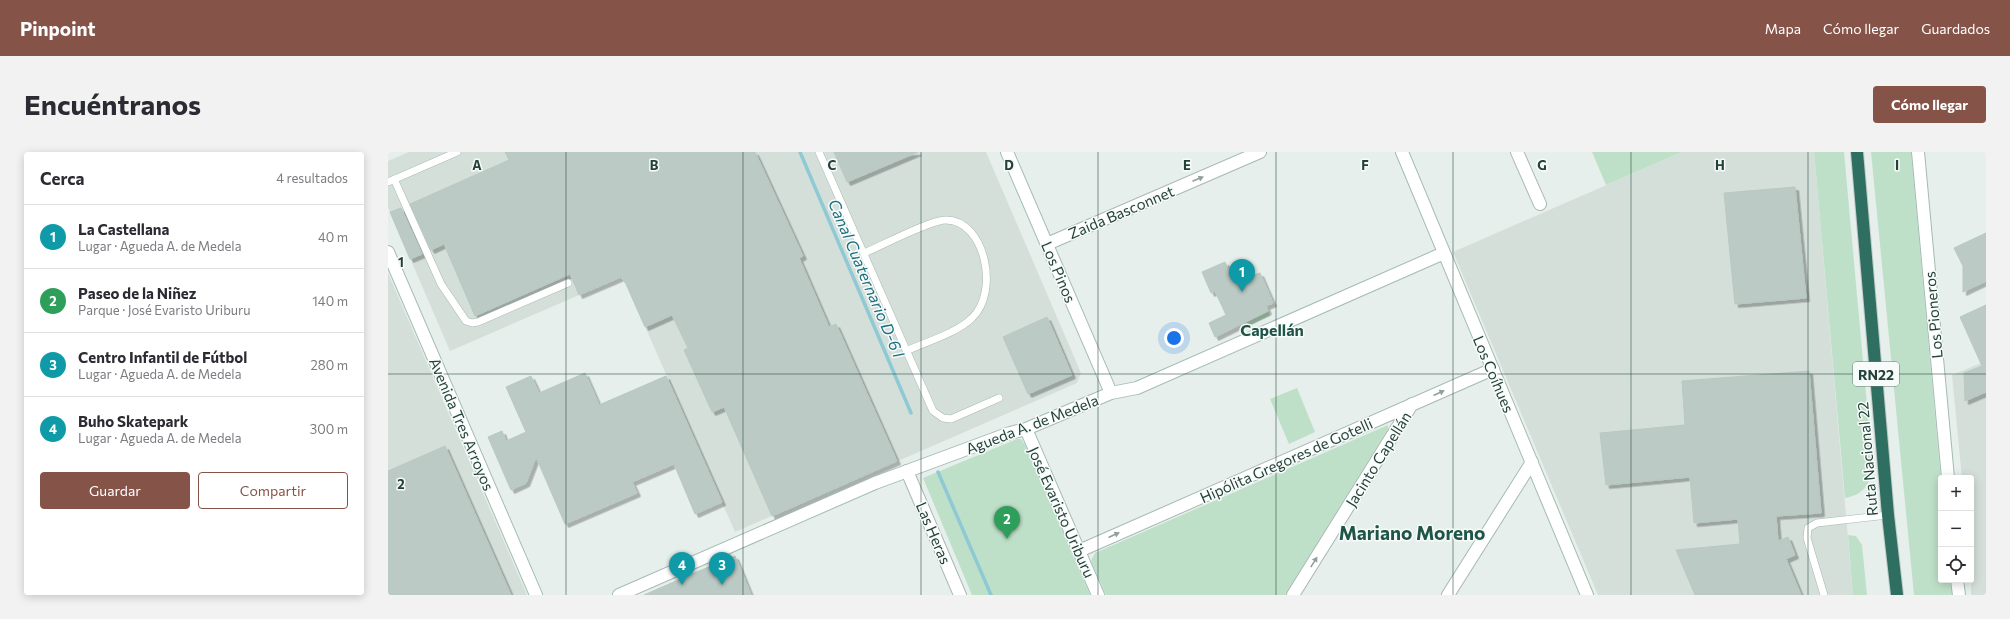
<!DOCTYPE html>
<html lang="es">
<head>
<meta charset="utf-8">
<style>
  :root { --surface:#fff; --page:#f2f2f3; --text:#2b2b33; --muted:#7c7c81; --line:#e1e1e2; --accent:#855347 }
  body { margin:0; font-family:Commissioner,sans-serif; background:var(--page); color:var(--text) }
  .controls { position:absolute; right:12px; bottom:12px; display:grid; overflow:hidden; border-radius:4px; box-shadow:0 2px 10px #0003 }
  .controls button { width:36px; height:36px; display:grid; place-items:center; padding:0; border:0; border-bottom:1px solid var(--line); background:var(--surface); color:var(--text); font:20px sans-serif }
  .you { position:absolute; left:786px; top:186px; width:14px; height:14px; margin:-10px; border:3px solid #fff; border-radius:50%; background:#1a73e8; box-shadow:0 0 0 6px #1a73e833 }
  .badge { display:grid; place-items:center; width:26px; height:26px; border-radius:50%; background:var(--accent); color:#fff; font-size:13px; font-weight:700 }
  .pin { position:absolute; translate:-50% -33px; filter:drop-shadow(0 1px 2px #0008) }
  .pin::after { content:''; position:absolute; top:21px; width:14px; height:12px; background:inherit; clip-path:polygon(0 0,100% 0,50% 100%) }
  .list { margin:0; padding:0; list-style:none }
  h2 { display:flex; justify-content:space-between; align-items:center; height:52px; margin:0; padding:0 16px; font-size:17px }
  h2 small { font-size:13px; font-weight:400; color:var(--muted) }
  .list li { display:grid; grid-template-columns:26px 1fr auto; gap:12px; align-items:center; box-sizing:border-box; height:64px; padding:0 16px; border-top:1px solid var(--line) }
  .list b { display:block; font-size:15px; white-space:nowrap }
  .list p { margin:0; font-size:13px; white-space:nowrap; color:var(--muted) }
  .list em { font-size:13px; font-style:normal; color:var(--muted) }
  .actions { display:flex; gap:8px; padding:12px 16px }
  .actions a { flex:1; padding:9px 0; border:1px solid var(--accent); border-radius:4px; text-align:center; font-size:14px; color:var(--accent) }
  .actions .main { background:var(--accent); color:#fff }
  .icon { flex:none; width:22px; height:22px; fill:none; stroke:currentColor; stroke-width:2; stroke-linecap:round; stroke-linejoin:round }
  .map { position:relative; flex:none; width:1598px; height:443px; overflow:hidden; border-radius:4px }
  header { display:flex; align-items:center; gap:24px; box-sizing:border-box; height:56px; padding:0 20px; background:var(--accent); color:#fff }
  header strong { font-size:19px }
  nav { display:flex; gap:22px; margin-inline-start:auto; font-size:14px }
  .intro { display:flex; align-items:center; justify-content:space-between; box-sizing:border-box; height:96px; padding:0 24px }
  h1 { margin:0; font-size:28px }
  .button { padding:10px 18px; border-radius:4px; background:var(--accent); color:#fff; font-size:14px; font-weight:700 }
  main { display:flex; gap:24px; padding:0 24px }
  aside { flex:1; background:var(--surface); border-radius:4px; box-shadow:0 2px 10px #0003 }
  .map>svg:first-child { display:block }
  .built { fill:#d4dfda }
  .green { fill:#bfe0c8 }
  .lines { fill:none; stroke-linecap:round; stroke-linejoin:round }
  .stream { stroke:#8ec9d4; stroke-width:3.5 }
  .building { fill:#bbcac4; stroke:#b8c9c2; filter:url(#shadow) }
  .lane-casing { stroke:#a8b8b2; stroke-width:8 }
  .street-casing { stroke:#a8b8b2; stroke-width:14 }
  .secondary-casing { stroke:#a4bbb3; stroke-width:14 }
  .highway-casing { stroke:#c2cac8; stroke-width:14 }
  .lane { stroke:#fff; stroke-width:7 }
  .street { stroke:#fff; stroke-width:12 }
  .secondary { stroke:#fff; stroke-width:12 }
  .highway { stroke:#2f6f62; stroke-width:12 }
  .oneway { fill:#92a09c }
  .grid { fill:none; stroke:#24423a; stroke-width:1; stroke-opacity:0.55 }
  .labels { text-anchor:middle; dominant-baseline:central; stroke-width:3; stroke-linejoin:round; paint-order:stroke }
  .shield { fill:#f7fbf9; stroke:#637a73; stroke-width:1 }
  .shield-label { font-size:14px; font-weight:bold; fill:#24423a }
  .street-label { font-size:15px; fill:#24423a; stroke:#f7fbf9 }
  .water-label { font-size:16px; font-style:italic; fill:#1c6f80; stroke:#f7fbf9 }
  .neighbourhood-label { font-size:16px; font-weight:bold; fill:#1f5548; stroke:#f7fbf9 }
  .district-label { font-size:19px; font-weight:bold; fill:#1f5548; stroke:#f7fbf9 }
  .grid-label { font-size:13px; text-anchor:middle; font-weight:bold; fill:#24423a; stroke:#f7fbf9; stroke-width:3; stroke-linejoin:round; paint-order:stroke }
</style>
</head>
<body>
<header>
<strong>Pinpoint</strong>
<nav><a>Mapa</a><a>Cómo llegar</a><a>Guardados</a></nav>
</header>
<div class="intro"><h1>Encuéntranos</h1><a class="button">Cómo llegar</a></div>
<main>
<aside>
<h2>Cerca<small>4 resultados</small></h2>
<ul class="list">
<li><span class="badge" style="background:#0f9aa8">1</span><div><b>La Castellana</b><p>Lugar · Agueda A. de Medela</p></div><em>40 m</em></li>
<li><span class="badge" style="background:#2e9e5b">2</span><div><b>Paseo de la Niñez</b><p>Parque · José Evaristo Uriburu</p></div><em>140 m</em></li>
<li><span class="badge" style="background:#0f9aa8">3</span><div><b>Centro Infantil de Fútbol</b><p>Lugar · Agueda A. de Medela</p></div><em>280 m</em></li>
<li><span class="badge" style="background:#0f9aa8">4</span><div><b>Buho Skatepark</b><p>Lugar · Agueda A. de Medela</p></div><em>300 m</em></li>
</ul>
<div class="actions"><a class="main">Guardar</a><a>Compartir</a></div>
</aside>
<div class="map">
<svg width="1598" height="443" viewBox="0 0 1598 443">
  <defs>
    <filter id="shadow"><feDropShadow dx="3.5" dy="3.5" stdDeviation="0" flood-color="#0004"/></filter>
  </defs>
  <rect width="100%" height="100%" fill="#e6efeb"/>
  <path class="built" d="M21,0H598L693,221L689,231L347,380L235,124L62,199L0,55V9Z
    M1294,0H1426L1465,443H1210L1065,100Z
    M0,121L139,443H0Z
    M1598,209V443H1583V326H1574L1564,223Z"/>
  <path class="green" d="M1204,0H1294L1218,33Z
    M1426,0H1456L1484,308C1485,328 1478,343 1457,346Z
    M1483,0H1523L1553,329V428H1565L1567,443H1526Z
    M880,159L882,164L853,177L857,170Z
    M909,236L927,280L901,292L882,247Z
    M1000,273V277L897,443H718L703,409L707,401Z
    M629,287H633L637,293L702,443H584L535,326Z
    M1460,383L1468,384L1474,393L1479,443H1465Z"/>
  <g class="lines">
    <path class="stream" d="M412,0L523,261
      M550,320L603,443"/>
  </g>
  <path class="building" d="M117,0H367L415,104L411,106L441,175L448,172L509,309L384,364L336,255L324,260L296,198L300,196L284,163L257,175L238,132L233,125L191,143L182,122L87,164L56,92L43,98L22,52L121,8Z
    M446,0H530L459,30Z
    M1407,35L1418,146L1347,152L1336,41Z
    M13,56L34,102L22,107L2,60Z
    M1598,81V129L1575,140V114L1566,96Z
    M837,110L841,119L845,118L847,122L857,118L860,125L872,121L885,151L878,154L880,159L827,185L821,171L838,163L827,139L823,141L814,120Z
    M1598,153V240L1577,249L1576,221L1594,214L1572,165Z
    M659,165L684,223L640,242L615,185Z
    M1421,219L1433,361L1388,364L1390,389L1400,385L1407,403L1398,407L1413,443H1307L1288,398L1352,392L1350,367L1306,371L1302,325L1218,333L1212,281L1297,273L1294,229Z
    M197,221L211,253L278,224L334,350L307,362L286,312L244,330L249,341L177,372L148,305L138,331L123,338L100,285L114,279L118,289L138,280L118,235L143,224L151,241Z
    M57,294L123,443H0V319Z
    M347,404L363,443H256L304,422Z"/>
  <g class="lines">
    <g class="lane-casing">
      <path id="lane" d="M431,0L545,259L555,266L563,267L611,246
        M6,27L53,132L78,169L84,171L90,170L180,131
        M0,30L69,0
        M476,101C493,94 542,68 558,68C597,68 612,140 584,166C569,181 538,190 518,199
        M1436,443L1419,386L1420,376L1429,371L1500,363"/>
    </g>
    <g class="street-casing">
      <path id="street" d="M1129,0L1152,52
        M659,92L872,0
        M519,319L572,443
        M691,399L1105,217
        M905,443L1024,252
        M1060,443L1144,310"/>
    </g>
    <g class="secondary-casing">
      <path id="secondary" d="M619,0L723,241
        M1014,0L1199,443
        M1530,0L1560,326
        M0,100L148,443
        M638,277L710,443
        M1569,428L1571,443
        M231,443L487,331L622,281L638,277L723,241L749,236L1056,101"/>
    </g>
    <g class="highway-casing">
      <path id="highway" d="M1469,0L1500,363L1509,443"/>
    </g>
    <use href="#lane" class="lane"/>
    <use href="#street" class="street"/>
    <use href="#secondary" class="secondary"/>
    <use href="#highway" class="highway"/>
  </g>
  <defs><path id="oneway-solid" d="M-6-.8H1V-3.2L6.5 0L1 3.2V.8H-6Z"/></defs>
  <g class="oneway">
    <use href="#oneway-solid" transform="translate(810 27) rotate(-23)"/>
    <use href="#oneway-solid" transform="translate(1051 241) rotate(-24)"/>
    <use href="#oneway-solid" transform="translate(726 383) rotate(-24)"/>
    <use href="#oneway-solid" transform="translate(926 410) rotate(-58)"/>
  </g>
  <path class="grid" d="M178,0V443M355,0V443M533,0V443M710,0V443M888,0V443M1065,0V443M1243,0V443M1420,0V443M0,222H1598"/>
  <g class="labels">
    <rect class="shield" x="1465" y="210" width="46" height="24" rx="3"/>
    <g class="shield-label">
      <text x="1488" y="222">RN22</text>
    </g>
    <g class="street-label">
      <text transform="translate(733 60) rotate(-23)">Zaida Basconnet</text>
      <text transform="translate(671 120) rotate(67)">Los Pinos</text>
      <text transform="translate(1545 163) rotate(-95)">Los Pioneros</text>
      <text transform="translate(1106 222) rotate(67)">Los Coíhues</text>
      <text transform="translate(74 272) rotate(67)">Avenida Tres Arroyos</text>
      <text transform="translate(644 272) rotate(-21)">Agueda A. de Medela</text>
      <text transform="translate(990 307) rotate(-58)">Jacinto Capellán</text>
      <text transform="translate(1479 307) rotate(-95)">Ruta Nacional 22</text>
      <text transform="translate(898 308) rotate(-24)">Hipólita Gregores de Gotelli</text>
      <text transform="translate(674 360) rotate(66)">José Evaristo Uriburu</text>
      <text transform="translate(546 381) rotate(67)">Las Heras</text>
    </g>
    <g class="water-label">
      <text transform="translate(479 126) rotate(67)">Canal Cuaternario D-6 I</text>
    </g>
    <g class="neighbourhood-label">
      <text x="884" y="177">Capellán</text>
    </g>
    <g class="district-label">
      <text x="1024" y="380">Mariano Moreno</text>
    </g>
  </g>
  <g class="grid-label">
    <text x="89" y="18">A</text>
    <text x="266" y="18">B</text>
    <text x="444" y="18">C</text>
    <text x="621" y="18">D</text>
    <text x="799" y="18">E</text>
    <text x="977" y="18">F</text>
    <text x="1154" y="18">G</text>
    <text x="1332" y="18">H</text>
    <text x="1509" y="18">I</text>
    <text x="13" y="115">1</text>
    <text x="13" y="337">2</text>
  </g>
</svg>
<div class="controls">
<button>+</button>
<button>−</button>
<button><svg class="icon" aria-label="locate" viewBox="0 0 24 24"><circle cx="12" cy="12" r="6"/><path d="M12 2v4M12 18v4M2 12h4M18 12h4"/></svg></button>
</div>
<div class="you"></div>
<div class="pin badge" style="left:854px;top:140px;background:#0f9aa8">1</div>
<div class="pin badge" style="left:619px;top:387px;background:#2e9e5b">2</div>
<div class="pin badge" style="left:334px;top:433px;background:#0f9aa8">3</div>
<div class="pin badge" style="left:294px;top:433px;background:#0f9aa8">4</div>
</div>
</main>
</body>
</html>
